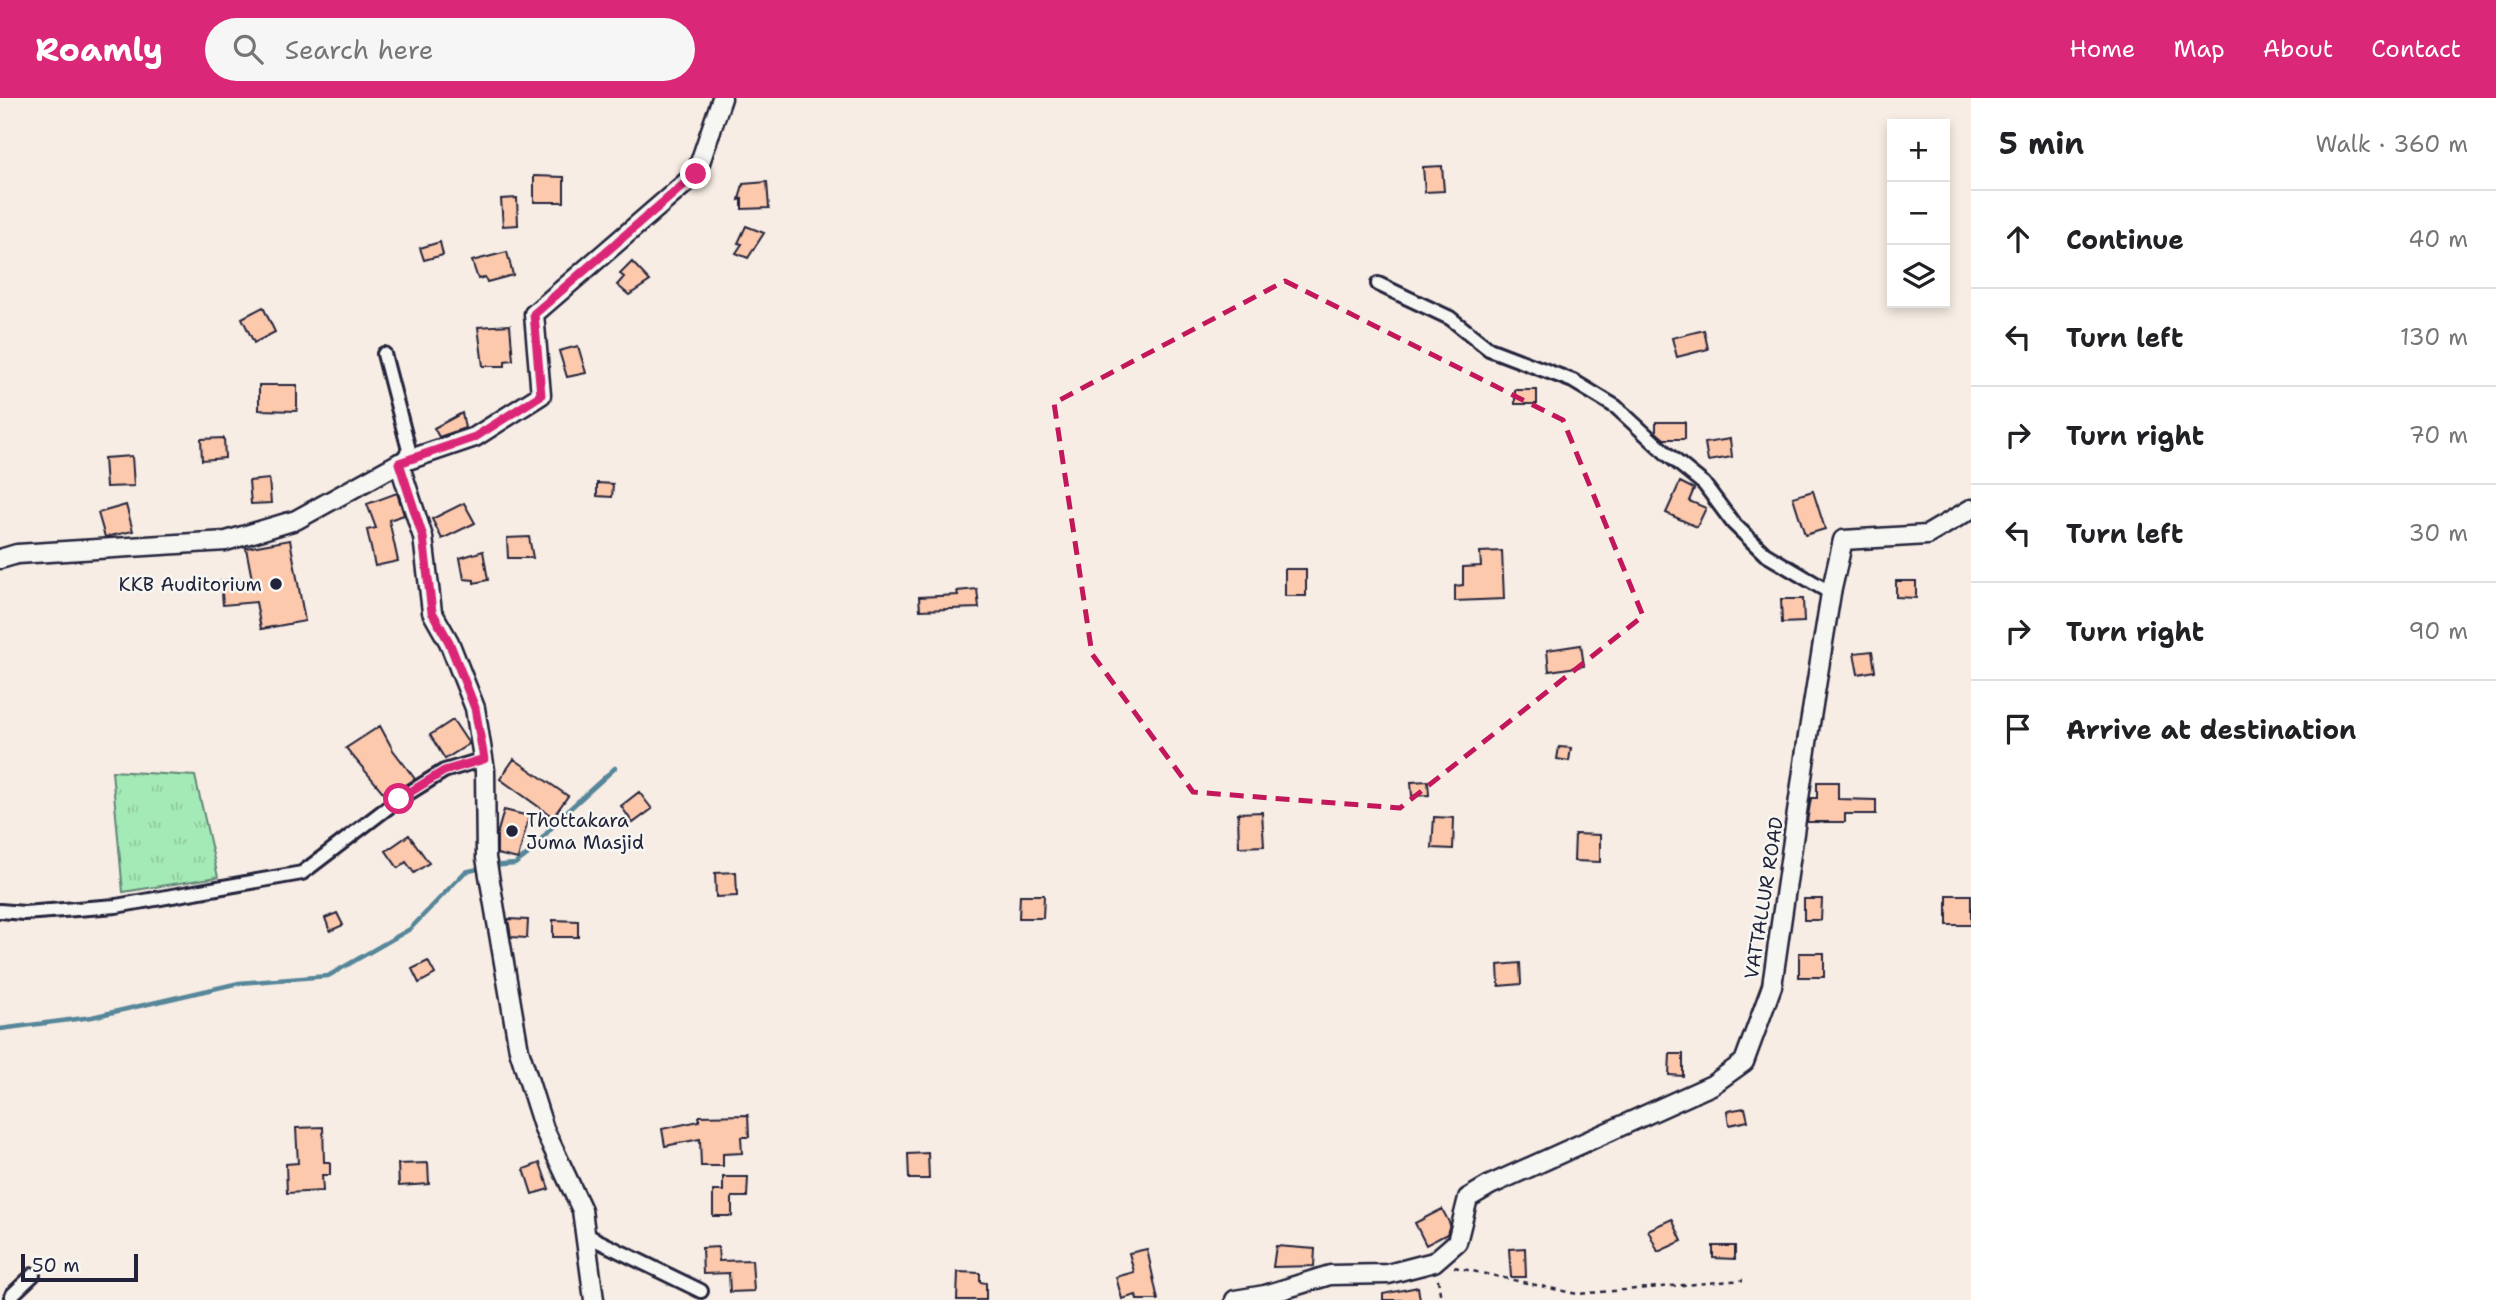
<!DOCTYPE html>
<html lang="en">
<head>
<meta charset="utf-8">
<style>
  :root { --surface:#fff; --page:#f6f6f6; --text:#202124; --muted:#757577; --line:#e0e0e0; --accent:#db2777 }
  body { margin:0; font-family:"Shantell Sans",sans-serif; background:var(--page); color:var(--text) }
  .controls { position:absolute; right:21px; top:21px; display:grid; overflow:hidden; border-radius:0px; box-shadow:0 4px 10px #0003 }
  .controls button { width:63px; height:63px; display:grid; place-items:center; padding:0; border:0; border-bottom:2px solid var(--line); background:var(--surface); color:var(--text); font:35px sans-serif }
  .scale { position:absolute; left:21px; bottom:18px; width:117px; box-sizing:border-box; padding-left:7px; border:4px solid #22223b; border-top:0; font-size:19px; line-height:24px; white-space:nowrap; color:#22223b; -webkit-text-stroke:5px #f6f6f2; paint-order:stroke }
  .stop { position:absolute; width:21px; height:21px; margin:-16px; border:5px solid #db2777; border-radius:50%; background:#fff }
  .stop.end { background:#db2777; border-color:#fff; box-shadow:0 2px 7px #0008 }
  .list { margin:0; padding:0; list-style:none }
  h2 { display:flex; justify-content:space-between; align-items:center; height:91px; margin:0; padding:0 28px; font-size:30px }
  h2 small { font-size:23px; font-weight:400; color:var(--muted) }
  .list li { display:grid; grid-template-columns:46px 1fr auto; gap:21px; align-items:center; box-sizing:border-box; height:98px; padding:0 28px; border-top:2px solid var(--line) }
  .list b { display:block; font-size:26px; white-space:nowrap }
  .list em { font-size:23px; font-style:normal; color:var(--muted) }
  .icon { flex:none; width:38px; height:38px; fill:none; stroke:currentColor; stroke-width:2; stroke-linecap:round; stroke-linejoin:round }
  .map { position:relative; flex:none; width:1971px; height:1202px; overflow:hidden }
  header { display:flex; align-items:center; gap:42px; box-sizing:border-box; height:98px; padding:0 35px; background:var(--accent); color:#fff }
  header strong { font-size:33px }
  nav { display:flex; gap:38px; margin-inline-start:auto; font-size:24px }
  .search { width:490px; height:63px; background:var(--page); display:flex; align-items:center; gap:18px; box-sizing:border-box; padding:0 24px; border-radius:38px; color:var(--muted); font-size:26px }
  main { display:flex }
  aside { flex:1; background:var(--surface) }
  .map>svg:first-child { display:block }
  .grass { fill:url(#grass-tufts); stroke:#638678; stroke-width:2 }
  .lines { fill:none; stroke-linecap:round; stroke-linejoin:round }
  .stream { stroke:#578699; stroke-width:4.5 }
  .building { fill:#fdc9ad; stroke:#22223b; stroke-width:2 }
  .street-casing { stroke:#22223b; stroke-width:18 }
  .secondary-casing { stroke:#22223b; stroke-width:23 }
  .path { stroke:#22223b; stroke-width:2.5; stroke-dasharray:5 5; stroke-linecap:butt }
  .street { stroke:#f6f6f2; stroke-width:12 }
  .secondary { stroke:#f6f6f2; stroke-width:18 }
  .route { stroke:#db2777; stroke-width:9 }
  .marked { fill:none; stroke:#c2185b; stroke-width:5; stroke-dasharray:14 9; stroke-linejoin:round }
  .poi-dot { fill:#22223b; stroke:#f6f6f2; stroke-width:2.5 }
  .labels { text-anchor:middle; dominant-baseline:central; stroke-width:5; stroke-linejoin:round; paint-order:stroke }
  .poi-label { font-size:19px; fill:#22223b; stroke:#f6f6f2; text-anchor:end }
  .street-label { font-size:19px; fill:#22223b; stroke:#f6f6f2 }
</style>
</head>
<body>
<header>
<strong>Roamly</strong>
<div class="search"><svg class="icon" aria-label="search" viewBox="0 0 24 24"><circle cx="10" cy="10" r="6"/><path d="M15 15l6 6"/></svg>Search here</div>
<nav><a>Home</a><a>Map</a><a>About</a><a>Contact</a></nav>
</header>
<main>
<div class="map">
<svg width="1971" height="1202" viewBox="0 0 1971 1202">
  <defs>
    <pattern id="grass-tufts" width="24" height="20" patternUnits="userSpaceOnUse" patternTransform="scale(1.75)"><rect width="24" height="20" fill="#a4eab6"/><path d="M3 7l-1-3M5 7V3M7 7l1-3M15 17l-1-3M17 17v-4M19 17l1-3" fill="none" stroke="#8dc89d"/></pattern>
  </defs>
  <rect width="100%" height="100%" fill="#f7ede4"/>
  <filter id="ink" filterUnits="userSpaceOnUse"><feTurbulence type="fractalNoise" baseFrequency=".0143" numOctaves="2"/><feDisplacementMap in="SourceGraphic" scale="14" xChannelSelector="R" yChannelSelector="G"/><feConvolveMatrix kernelMatrix="1 2 1 2 8 2 1 2 1" color-interpolation-filters="sRGB"/></filter>
  <g filter="url(#ink)">
    <path class="grass" d="M112,673L195,678L218,779L123,794Z"/>
    <g class="lines">
      <path class="stream" d="M490,768L515,766L527,757L564,716L615,670
        M0,931L92,919L239,885L328,878L410,831L465,774L482,770"/>
    </g>
    <path class="building" d="M1442,68L1444,93L1425,94L1423,69Z
      M534,78L564,79V104H534Z
      M767,84L769,110L742,111V101L739,102L743,86Z
      M517,100L518,127L503,128L501,101Z
      M746,128L764,135L748,160L736,155L742,146L738,145Z
      M440,144L443,157L424,162L420,150Z
      M507,154L513,177L487,184L485,179L478,181L472,163Z
      M632,164L650,183L629,197L617,187L624,179L620,176Z
      M263,209L275,234L254,245L242,220Z
      M510,227L513,262L505,263V268H483L478,229Z
      M1704,232L1708,251L1677,259L1672,240Z
      M578,248L586,275L567,279L559,253Z
      M259,287H297V313L259,312Z
      M1515,292H1537V306H1515Z
      M462,315L465,330L439,339L434,330Z
      M1656,324H1685V341H1664L1656,334Z
      M224,340L225,360L202,362L201,341Z
      M1730,341L1732,359L1708,363L1705,345Z
      M132,358L134,388L106,389L104,360Z
      M269,381L271,405L251,406L249,383Z
      M1680,384L1694,391L1689,403L1706,410L1697,429L1666,415Z
      M597,385L613,386L612,399L597,398Z
      M1813,393L1825,431L1805,437L1793,399Z
      M397,395L404,417L389,422L398,463L375,468L367,432L376,430L367,406Z
      M464,405L475,425L442,441L432,421Z
      M126,407L133,433L105,439L98,415Z
      M529,439L533,460H508L507,440Z
      M290,442L305,523L261,531L256,504L223,507L221,483L252,481L246,450Z
      M483,453L488,482L474,485V482L464,481L460,460Z
      M1502,453L1504,501L1455,503V488L1463,487V469L1481,468L1480,454Z
      M1285,471H1306V498H1285Z
      M1896,483H1916V500L1896,499Z
      M977,491L979,510L920,512L919,499L958,497L957,493Z
      M1781,501H1803L1804,524L1782,525Z
      M1581,547L1584,568L1549,573L1547,552Z
      M1872,553L1875,573L1858,576L1854,555Z
      M453,622L469,646L445,661L430,637Z
      M380,628L393,652L415,681L387,699L346,650Z
      M1559,649L1571,650L1569,663L1557,661Z
      M514,661L568,698L553,719L500,681Z
      M1428,683L1429,697L1412,698L1411,684Z
      M1817,684H1838V701L1876,702V716H1845V724H1807L1811,700H1817Z
      M639,694L652,711L633,725L621,708Z
      M504,712L529,718L518,761L497,756V737Z
      M1262,714L1264,748L1239,749L1238,715Z
      M1434,719L1454,720L1453,751L1432,750Z
      M1575,736L1600,737V764L1574,763Z
      M409,737L429,765L414,775L406,764L398,770L386,753Z
      M736,774L737,798L716,799L715,775Z
      M1020,797H1044L1043,820H1019Z
      M1947,797H1971V827H1947Z
      M1804,801H1822L1821,822H1804Z
      M337,815L343,827L330,833L325,820Z
      M508,821L528,822L527,840L511,839Z
      M553,822L578,823V839H553Z
      M1799,855H1824V879H1799Z
      M428,863L435,876L419,885L412,871Z
      M1520,865L1521,886L1499,888L1498,867Z
      M1670,956H1683V978L1669,977Z
      M1745,1010L1748,1023L1729,1027L1727,1013Z
      M748,1017L749,1039H741L742,1055L723,1056V1068H701L700,1041L665,1048L662,1031L699,1023V1018Z
      M323,1029L324,1064H330V1077H322L323,1093L287,1095L286,1066L298,1065L296,1030Z
      M928,1055L929,1081H909L908,1056Z
      M428,1065L429,1086L399,1088L398,1066Z
      M540,1065L549,1091L532,1096L524,1071Z
      M723,1079H748L747,1099H732V1118H713V1093H723Z
      M1442,1111L1450,1126L1447,1136L1426,1147L1415,1125Z
      M1672,1121L1682,1143L1658,1154L1648,1132Z
      M1276,1148L1315,1151L1314,1168L1273,1169Z
      M1713,1148H1735V1161L1713,1160Z
      M718,1149L719,1163L752,1162L754,1193L730,1194L729,1175L703,1176L702,1150Z
      M1525,1150L1526,1179H1511L1509,1151Z
      M1147,1151L1158,1202H1137L1136,1197L1122,1201L1116,1179L1134,1174L1129,1155Z
      M958,1174L980,1175V1184L986,1185V1202H957Z
      M1418,1189L1420,1202H1383V1196Z"/>
    <g class="lines">
      <g class="street-casing">
        <path id="street" d="M1378,186L1450,220L1489,251L1573,283L1616,309L1667,356L1704,386L1733,425L1765,456L1831,495
          M384,256L409,352L400,365
          M0,813L24,815L116,808L302,775L399,701L444,673L484,661
          M586,1137L701,1193
          M12,1202V1197L33,1177"/>
      </g>
      <g class="secondary-casing">
        <path id="secondary" d="M399,365L423,439L432,514L449,544L475,610L485,672L486,760L519,952L544,1031L582,1112L594,1202
          M0,461L17,456L226,443L296,422L399,365L475,339L541,297L534,216L696,76L722,0
          M1235,1202L1265,1197L1330,1177L1388,1176L1434,1164L1457,1144L1468,1100L1490,1087L1712,987L1744,964L1772,888L1808,638L1831,495L1843,442L1927,437L1971,411"/>
      </g>
      <path class="path" d="M1454,1169L1577,1196L1743,1182
        M1438,1181L1441,1202"/>
      <use href="#street" class="street"/>
      <use href="#secondary" class="secondary"/>
    </g>
  </g>
  <g class="lines" filter="url(#ink)">
    <path class="route" d="M399,701L444,673L484,661L475,610L449,544L432,514L423,439L399,365L475,339L541,297L534,216L696,76"/>
  </g>
  <path class="marked" d="M1285,183L1563,322L1643,518L1400,710L1193,694L1092,556L1054,305Z"/>
  <g class="poi-dot">
    <circle cx="276" cy="486" r="7"/>
    <circle cx="512" cy="733" r="7"/>
  </g>
  <g class="labels">
    <g class="poi-label">
      <text x="262" y="486">KKB Auditorium</text>
      <text x="526" y="722" text-anchor="start">Thottakara<tspan x="526" dy="22">Juma Masjid</tspan></text>
    </g>
    <g class="street-label">
      <text transform="translate(1764 800) rotate(-81)">VATTALLUR ROAD</text>
    </g>
  </g>
</svg>
<div class="controls">
<button>+</button>
<button>−</button>
<button><svg class="icon" aria-label="layers" viewBox="0 0 24 24"><path d="M12 4l9 5-9 5-9-5zM3 14l9 5 9-5"/></svg></button>
</div>
<div class="scale">50 m</div>
<div class="stop" style="left:399px;top:701px"></div>
<div class="stop end" style="left:696px;top:76px"></div>
</div>
<aside>
<h2>5 min<small>Walk · 360 m</small></h2>
<ul class="list">
<li><svg class="icon" aria-label="ahead" viewBox="0 0 24 24"><path d="M12 20V5M6 11l6-6 6 6"/></svg><div><b>Continue</b></div><em>40 m</em></li>
<li><svg class="icon" aria-label="left" viewBox="0 0 24 24"><path d="M17 20v-9H6M10 6l-5 5 5 5"/></svg><div><b>Turn left</b></div><em>130 m</em></li>
<li><svg class="icon" aria-label="right" viewBox="0 0 24 24"><path d="M7 20v-9h11M14 6l5 5-5 5"/></svg><div><b>Turn right</b></div><em>70 m</em></li>
<li><svg class="icon" aria-label="left" viewBox="0 0 24 24"><path d="M17 20v-9H6M10 6l-5 5 5 5"/></svg><div><b>Turn left</b></div><em>30 m</em></li>
<li><svg class="icon" aria-label="right" viewBox="0 0 24 24"><path d="M7 20v-9h11M14 6l5 5-5 5"/></svg><div><b>Turn right</b></div><em>90 m</em></li>
<li><svg class="icon" aria-label="arrive" viewBox="0 0 24 24"><path d="M6 21V4h12l-3 4 3 4H6"/></svg><div><b>Arrive at destination</b></div></li>
</ul>
</aside>
</main>
</body>
</html>
